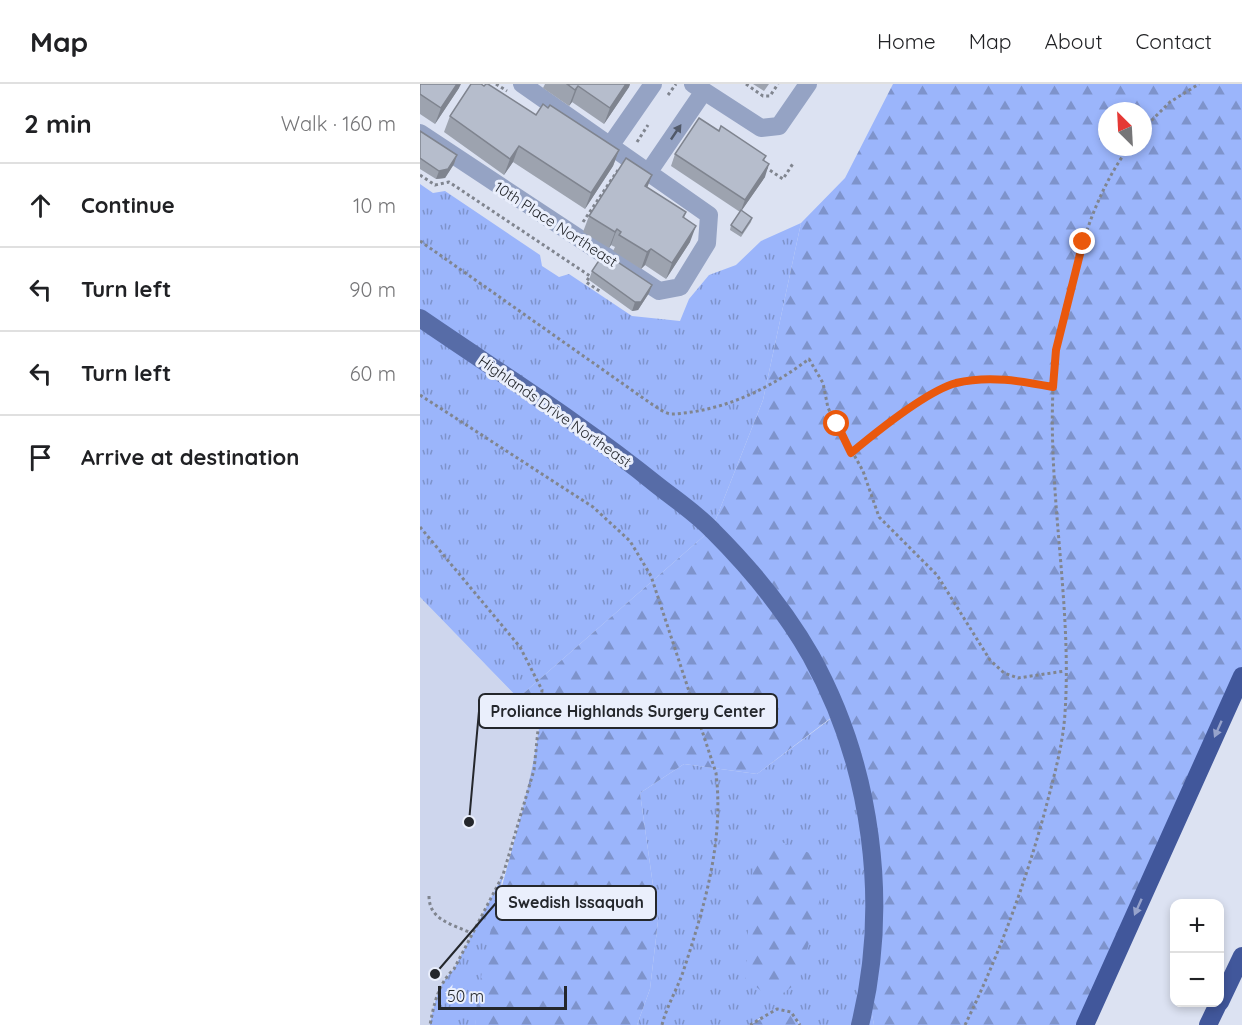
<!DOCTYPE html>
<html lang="en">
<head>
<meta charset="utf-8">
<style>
  :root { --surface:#fff; --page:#f6f6f6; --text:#202124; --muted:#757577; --line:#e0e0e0 }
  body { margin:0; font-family:Quicksand,sans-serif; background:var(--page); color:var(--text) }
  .controls { position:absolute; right:18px; bottom:18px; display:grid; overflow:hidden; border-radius:12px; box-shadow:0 3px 9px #0003 }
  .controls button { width:54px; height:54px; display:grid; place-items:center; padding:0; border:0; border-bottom:2px solid var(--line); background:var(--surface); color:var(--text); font:30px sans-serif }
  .compass { position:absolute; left:678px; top:18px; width:54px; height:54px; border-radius:50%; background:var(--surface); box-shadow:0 3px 9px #0003; rotate:336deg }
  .scale { position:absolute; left:18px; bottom:15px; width:129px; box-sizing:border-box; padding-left:6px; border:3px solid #24272c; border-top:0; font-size:16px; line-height:21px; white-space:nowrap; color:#24272c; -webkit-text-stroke:4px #eaeffc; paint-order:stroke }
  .stop { position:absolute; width:18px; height:18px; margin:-14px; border:4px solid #ea580c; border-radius:50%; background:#fff }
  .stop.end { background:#ea580c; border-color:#fff; box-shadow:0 2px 6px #0008 }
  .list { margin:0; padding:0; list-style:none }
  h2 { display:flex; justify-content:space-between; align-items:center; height:78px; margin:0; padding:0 24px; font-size:26px }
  h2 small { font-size:20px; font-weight:400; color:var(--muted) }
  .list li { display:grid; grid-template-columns:39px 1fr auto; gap:18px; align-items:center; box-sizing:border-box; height:84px; padding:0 24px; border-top:2px solid var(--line) }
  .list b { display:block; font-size:22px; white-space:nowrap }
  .list em { font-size:20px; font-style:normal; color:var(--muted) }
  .icon { flex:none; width:33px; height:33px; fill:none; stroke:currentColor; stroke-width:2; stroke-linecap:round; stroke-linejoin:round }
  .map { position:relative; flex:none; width:822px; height:941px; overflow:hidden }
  header { display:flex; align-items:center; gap:36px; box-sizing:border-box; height:84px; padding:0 30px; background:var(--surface); border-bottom:2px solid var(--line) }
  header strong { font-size:28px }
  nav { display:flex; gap:33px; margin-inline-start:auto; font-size:21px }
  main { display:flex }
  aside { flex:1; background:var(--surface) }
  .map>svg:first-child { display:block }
  .built { fill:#ced6ed }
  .grass { fill:url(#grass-tufts) }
  .forest { fill:url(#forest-firs); fill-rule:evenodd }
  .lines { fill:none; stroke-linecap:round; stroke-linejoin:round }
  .path { stroke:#80858f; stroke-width:3; stroke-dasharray:3 3; stroke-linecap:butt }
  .minor { stroke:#95a3c4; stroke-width:18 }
  .major { stroke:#576ca7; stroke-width:18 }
  .highway { stroke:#41579b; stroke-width:18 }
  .wall { fill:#9da3af }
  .shaded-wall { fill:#7f848f }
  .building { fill:#b6bdcc; stroke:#7f848f; stroke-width:1.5 }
  .oneway { fill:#515969 }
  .oneway2 { fill:#96a3cc }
  .route { stroke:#ea580c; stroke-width:8 }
  .labels { text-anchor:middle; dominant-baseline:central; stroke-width:6; stroke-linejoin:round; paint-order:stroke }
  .street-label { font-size:15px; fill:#24272c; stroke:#eaeffc }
  .leader { fill:none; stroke:#24272c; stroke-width:2 }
  .callout-dot { fill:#24272c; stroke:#eaeffc; stroke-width:2 }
  .callout { fill:#eaeffc; stroke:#24272c; stroke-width:2 }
  .callout-label { font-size:16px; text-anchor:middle; font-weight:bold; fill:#24272c }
</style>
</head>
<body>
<header>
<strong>Map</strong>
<nav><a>Home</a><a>Map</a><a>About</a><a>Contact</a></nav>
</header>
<main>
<aside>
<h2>2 min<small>Walk · 160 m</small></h2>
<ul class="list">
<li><svg class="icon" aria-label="ahead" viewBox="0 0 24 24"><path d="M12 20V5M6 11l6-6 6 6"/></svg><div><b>Continue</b></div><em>10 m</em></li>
<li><svg class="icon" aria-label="left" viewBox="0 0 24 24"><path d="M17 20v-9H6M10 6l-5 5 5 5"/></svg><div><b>Turn left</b></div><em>90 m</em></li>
<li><svg class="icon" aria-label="left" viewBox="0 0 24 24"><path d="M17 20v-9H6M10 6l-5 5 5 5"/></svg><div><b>Turn left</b></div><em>60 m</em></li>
<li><svg class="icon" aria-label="arrive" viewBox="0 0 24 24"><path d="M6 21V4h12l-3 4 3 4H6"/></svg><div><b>Arrive at destination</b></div></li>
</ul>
</aside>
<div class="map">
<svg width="822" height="941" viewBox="0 0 822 941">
  <defs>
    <pattern id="grass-tufts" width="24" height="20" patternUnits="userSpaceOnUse" patternTransform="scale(1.5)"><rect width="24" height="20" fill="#9bb5fb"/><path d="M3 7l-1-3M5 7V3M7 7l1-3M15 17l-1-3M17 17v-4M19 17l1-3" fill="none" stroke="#7e93cb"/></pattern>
    <pattern id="forest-firs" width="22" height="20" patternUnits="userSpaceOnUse" patternTransform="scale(1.5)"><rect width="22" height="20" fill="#9bb5fb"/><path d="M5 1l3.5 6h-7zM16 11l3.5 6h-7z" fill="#7e93cb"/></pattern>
  </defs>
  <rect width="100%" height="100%" fill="#dce2f2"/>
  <path class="built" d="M0,513L120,637L114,686L83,791L34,885L24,895L14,918L10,941H0Z"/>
  <path class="grass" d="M0,100L13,109L25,107L120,171L122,182L139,193L149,190L212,232L260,237L269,215L289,191L316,181L341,157L381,139L343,316L292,445L98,614L0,513Z
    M417,630L451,759L448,909L454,941H380L378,936L340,934L330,941H217L230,905L238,837L220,709L264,680L337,690Z
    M83,791L55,941H10C14,919 18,900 34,885Z"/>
  <path class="forest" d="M473,0H822V589L660,941H454L448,910L451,759L416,630L337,690L264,680L220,709L238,837L230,905L217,941H55C63,837 107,740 120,637L98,614L292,445L343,316L381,139L425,94ZM687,27H723V63H687Z
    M359,757L392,770L401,811L379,898L353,916L325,894C331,854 324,815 336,775Z
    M357,925L371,928L380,941H330Z"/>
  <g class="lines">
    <path class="path" d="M76,0L87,7
      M326,0L343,12H350L358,0
      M248,11L256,0
      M723,45L750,18L779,0
      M217,58L228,41
      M345,83L363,95L374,78
      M0,91L15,101L29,98L170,192L166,198L181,208
      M163,138L198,86
      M0,157L233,321C238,324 247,331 253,330C304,327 349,305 389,275L403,299L408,324L443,387L459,433L517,491L570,576L584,589L598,594L645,587
      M0,311L173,423L210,457L231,492L296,689C304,756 285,821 264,885C258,904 247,921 242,941
      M431,369C455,349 508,307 536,299C568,291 601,297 633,303
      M0,443L100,563L122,606L114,686L83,791L34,885C18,900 14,920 10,941
      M9,812C9,836 32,840 51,849
      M330,941L357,925L371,928L380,941
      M545,941C579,871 606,798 626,723C634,692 643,661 645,629C653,509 622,388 636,268C639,238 649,208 657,179C668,138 684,97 709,63"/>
    <path class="minor" d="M273,0L341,44L359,42L388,0
      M0,49L239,207L260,203L287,159L289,131L102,0
      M190,62L233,0
      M228,89L284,7"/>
    <path class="major" d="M0,234C80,289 162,340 237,401C256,416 277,430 293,447C330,484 365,526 391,572C452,682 470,819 440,941"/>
    <path class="highway" d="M800,918L822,872
      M665,941L822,592
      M788,941L799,918"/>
  </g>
  <path class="wall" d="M0,0L39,4L15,40L0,30Z
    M125,0H210L209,3L184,40L152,18L149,22L123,4Z
    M333,0H349L344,7Z
    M64,2L116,31L199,66L193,82L165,125L93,78L84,91L24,48L30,32Z
    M0,47L37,71L34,80L25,94L16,95L0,85Z
    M299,47L346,72L344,77L345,93L321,127L332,134L331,138L321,153L310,146L311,141L320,128L251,82L255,70Z
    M227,104L266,128L264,134L270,158L246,195L225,181L221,185L193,167L195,163L191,161L189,164L163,148L169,132Z
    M172,187L232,201L229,209L218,226L212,227L169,196Z"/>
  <path class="shaded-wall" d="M37,0H41L39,4L15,40L21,24Z
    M206,0H210L209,3L184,40L190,24Z
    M158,2L152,18L149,22L155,6Z
    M99,62L93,78L84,91L90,75Z
    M199,66L193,82L165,125L171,109Z
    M37,71L34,80L25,94L16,95L19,87Z
    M349,80L345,93L320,129L325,116Z
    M232,91L226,107L225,102Z
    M276,142L270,158L246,195L252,179Z
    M197,145L191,161L189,164L195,148Z
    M231,165L225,181L221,185L227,168Z
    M232,201L229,209L218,226L212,227L215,218Z"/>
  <path class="building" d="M0,0H37L21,24L0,10Z
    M51,0H61L64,2L66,0H68L116,31L123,20L128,24L130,21L199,66L171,109L99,62L90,75L30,32Z
    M147,0H206L190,24L158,2L155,6Z
    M279,34L299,47L301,42L346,72L343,76L349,80L325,116L255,70Z
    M0,47L37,71L28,85L19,87L0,74Z
    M206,74L232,91L225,102L266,128L263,133L276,142L252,179L231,165L227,168L199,151L201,148L197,145L195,148L169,132Z
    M321,126L332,134L322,149L311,141Z
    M184,169L232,201L221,218H215L172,187Z"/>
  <defs><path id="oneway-solid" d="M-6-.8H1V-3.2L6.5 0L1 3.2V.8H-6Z" transform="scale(1.5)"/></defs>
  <use class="oneway" href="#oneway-solid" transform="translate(256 48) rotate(-56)"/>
  <g class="oneway2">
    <use href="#oneway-solid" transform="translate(798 645) rotate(114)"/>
    <use href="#oneway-solid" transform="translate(718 823) rotate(114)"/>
  </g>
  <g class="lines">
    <path class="route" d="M417,340L431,369C455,349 507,307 536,299C569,291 601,297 633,303L636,266L663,158"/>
  </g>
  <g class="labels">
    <g class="street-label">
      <text transform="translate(136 140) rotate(33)">10th Place Northeast</text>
      <text transform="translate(135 327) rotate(35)">Highlands Drive Northeast</text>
    </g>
  </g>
  <path class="leader" d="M49 738L59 627M15 890L76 819"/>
  <g class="callout-dot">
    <circle cx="49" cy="738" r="6"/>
    <circle cx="15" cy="890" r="6"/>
  </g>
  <g class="callout">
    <rect x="59" y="610" width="298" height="34" rx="6"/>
    <rect x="76" y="802" width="160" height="34" rx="6"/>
  </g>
  <g class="callout-label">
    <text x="208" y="633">Proliance Highlands Surgery Center</text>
    <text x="156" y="824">Swedish Issaquah</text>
  </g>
</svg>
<div class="controls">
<button>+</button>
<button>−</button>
</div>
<svg class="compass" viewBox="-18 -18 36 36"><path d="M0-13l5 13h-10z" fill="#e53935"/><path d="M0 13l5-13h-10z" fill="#757577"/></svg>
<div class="scale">50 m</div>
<div class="stop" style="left:417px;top:340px"></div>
<div class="stop end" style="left:663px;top:158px"></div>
</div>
</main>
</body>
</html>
